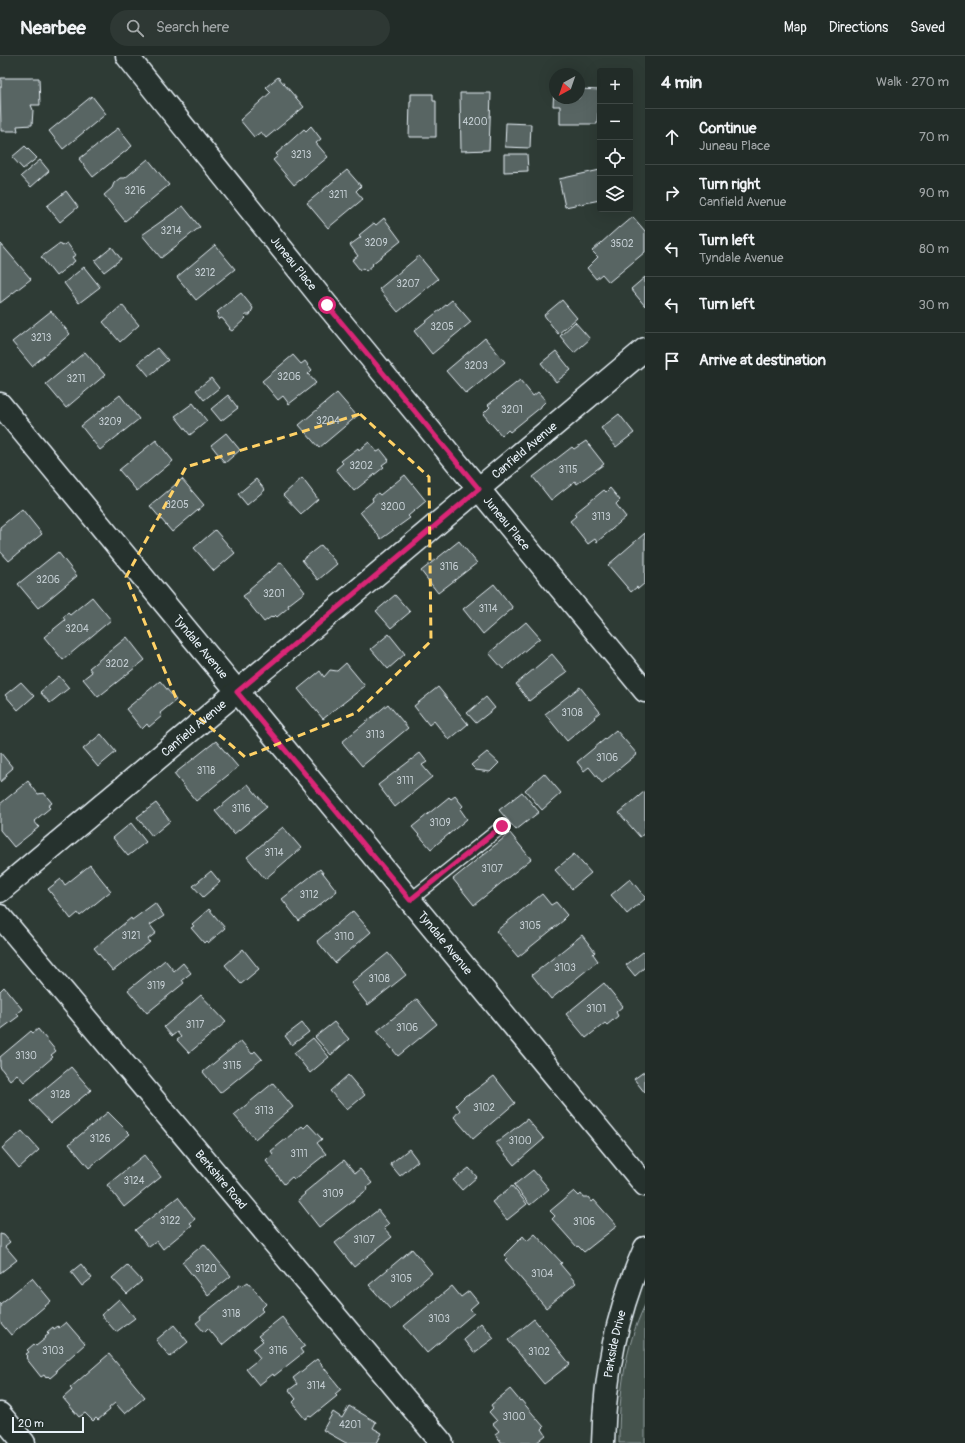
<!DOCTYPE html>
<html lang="en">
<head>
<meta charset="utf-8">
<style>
  :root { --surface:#222c28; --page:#2e3834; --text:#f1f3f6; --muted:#a2a7a8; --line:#3f4845 }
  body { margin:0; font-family:Pangolin,sans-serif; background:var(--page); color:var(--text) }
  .controls { position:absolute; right:12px; top:12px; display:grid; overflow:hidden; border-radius:4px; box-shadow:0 4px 16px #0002 }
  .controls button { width:36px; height:36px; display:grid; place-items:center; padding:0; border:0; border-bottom:1px solid var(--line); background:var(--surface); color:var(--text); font:20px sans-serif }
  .compass { position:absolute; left:549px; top:12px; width:36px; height:36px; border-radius:50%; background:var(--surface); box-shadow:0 4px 16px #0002; rotate:220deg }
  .scale { position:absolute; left:12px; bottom:10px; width:72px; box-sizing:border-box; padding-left:4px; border:2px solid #e8f1f8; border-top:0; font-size:11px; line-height:14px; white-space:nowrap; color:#e8f1f8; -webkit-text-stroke:3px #26332d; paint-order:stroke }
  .stop { position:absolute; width:12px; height:12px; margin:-9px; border:3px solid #db2777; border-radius:50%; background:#fff }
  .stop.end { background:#db2777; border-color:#fff; box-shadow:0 1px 4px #0008 }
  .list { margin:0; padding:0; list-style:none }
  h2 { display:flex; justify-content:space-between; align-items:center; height:52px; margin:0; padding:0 16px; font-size:17px }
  h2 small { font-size:13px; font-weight:400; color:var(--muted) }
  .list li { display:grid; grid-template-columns:26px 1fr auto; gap:12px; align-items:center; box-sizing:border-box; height:56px; padding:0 16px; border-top:1px solid var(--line) }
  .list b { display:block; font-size:15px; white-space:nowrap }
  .list p { margin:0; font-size:13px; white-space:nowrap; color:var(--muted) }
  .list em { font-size:13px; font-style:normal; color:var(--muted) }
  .icon { flex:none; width:22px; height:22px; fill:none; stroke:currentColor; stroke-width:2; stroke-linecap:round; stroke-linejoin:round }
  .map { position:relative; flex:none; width:645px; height:1387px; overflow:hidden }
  header { display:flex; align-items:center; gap:24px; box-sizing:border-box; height:56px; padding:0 20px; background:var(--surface); border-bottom:1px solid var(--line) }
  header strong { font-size:19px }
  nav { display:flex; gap:22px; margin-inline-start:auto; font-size:14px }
  .search { width:280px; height:36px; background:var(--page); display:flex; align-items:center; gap:10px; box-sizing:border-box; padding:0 14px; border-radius:22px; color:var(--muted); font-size:15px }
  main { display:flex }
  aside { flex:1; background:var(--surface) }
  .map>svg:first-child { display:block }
  .green { fill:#45524e; stroke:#96a2a3 }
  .building { fill:#596563; stroke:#e8f1f8 }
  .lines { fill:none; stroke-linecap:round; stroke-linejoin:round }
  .service-casing { stroke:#e8f1f8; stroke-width:15 }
  .minor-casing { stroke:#e8f1f8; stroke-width:25 }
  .service { stroke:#26332d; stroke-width:12 }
  .minor { stroke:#26332d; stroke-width:22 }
  .route { stroke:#db2777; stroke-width:5 }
  .marked { fill:none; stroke:#ffd166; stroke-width:3; stroke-dasharray:8 5; stroke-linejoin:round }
  .labels { text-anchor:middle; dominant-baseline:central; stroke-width:3; stroke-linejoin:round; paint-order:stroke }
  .number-label { font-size:10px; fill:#c4ced3 }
  .street-label { font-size:12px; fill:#e8f1f8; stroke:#26332d }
</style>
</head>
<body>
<header>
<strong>Nearbee</strong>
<div class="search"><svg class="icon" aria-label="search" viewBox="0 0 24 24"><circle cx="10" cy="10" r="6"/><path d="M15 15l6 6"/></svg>Search here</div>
<nav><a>Map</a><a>Directions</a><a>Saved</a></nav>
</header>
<main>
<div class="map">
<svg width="645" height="1387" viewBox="0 0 645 1387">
  <rect width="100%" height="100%" fill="#2e3b35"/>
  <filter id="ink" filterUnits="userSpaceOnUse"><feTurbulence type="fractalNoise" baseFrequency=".025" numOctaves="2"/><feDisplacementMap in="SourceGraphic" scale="8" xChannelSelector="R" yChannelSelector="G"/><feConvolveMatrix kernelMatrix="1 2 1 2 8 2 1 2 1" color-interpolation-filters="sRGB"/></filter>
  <g filter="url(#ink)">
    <path class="green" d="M645,1249V1387H619C619,1339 624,1292 645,1249Z"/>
    <path class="building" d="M278,21L304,51L266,82L261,76L254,81L240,64L271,36L266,31Z
      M1,22H39L40,49H31L33,54L32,69L17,70L18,75H1L0,31H1Z
      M554,33H555V42H579V33L600,34V57H598L597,68H560V50H553Z
      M460,37H491L489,94L461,95Z
      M411,38H433V45H436V81H409L410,45H411Z
      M92,40L106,58L63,93L49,75Z
      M506,67L531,68L530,92L505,91Z
      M311,70L321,83L316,87L328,101L294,129L273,104L278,100L276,98L304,73L306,75Z
      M118,72L132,90L93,121L79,103Z
      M25,90L37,102L23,113L12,101Z
      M504,98H527L528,115L504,116Z
      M148,103L169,129L125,165L104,139L112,132L114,127L120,122H125Z
      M40,104L49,115L31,131L21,120Z
      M347,114L361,130L356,135L363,143L328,172L307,147Z
      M600,114V144L565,151L559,123Z
      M66,135L78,151L60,166L47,150Z
      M183,150L200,171L161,202L142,179Z
      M633,161L645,175V196L609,226L602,218L596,223L587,212L598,201L592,195L619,171L620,172Z
      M384,162L401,185L372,208L373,209L366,215L363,212L360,214L352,204L358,200L350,189L361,181L359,179L374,167L376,169Z
      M60,187L62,190L67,187L76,199L72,201L75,205L56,220L41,201Z
      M1,188L31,223L0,247V189Z
      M215,189L235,213L196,244L177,221Z
      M112,191L121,203L104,216L95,205Z
      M419,200L438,223L398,256L379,233Z
      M84,211L100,231L79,247L64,227Z
      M645,221V250L631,233Z
      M241,237L253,252L250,259H246L244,260L246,262L232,275L229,273L230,272L223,263L221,262L219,264L217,261L219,258L217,256Z
      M452,244L471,266L432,298L414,275Z
      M562,244L577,262L558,278L544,259Z
      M122,249L139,269L120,286L103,266Z
      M51,255L70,278L32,310L12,286Z
      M575,266L590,283L574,297L560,280Z
      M485,282L505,306L466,338L446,315Z
      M157,292L168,304L149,320L138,307Z
      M556,295L571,314L556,326L541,307Z
      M85,296L105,319L66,352L46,328Z
      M293,299L301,308L305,305L312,314L308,318L316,327L289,348L283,340L278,344L262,325Z
      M211,322L219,332L204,344L196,334Z
      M520,324L533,340L538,336L546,345L541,350V351L510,376L508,374L502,380L483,358L490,351L488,349Z
      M337,337L357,360L319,392L299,369Z
      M120,339L139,363L100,394L81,370Z
      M228,339L238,352L221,365L211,353Z
      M193,347L207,365L190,379L175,360Z
      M619,358L634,377L616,391L601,372Z
      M226,377L240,394L225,407L211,389Z
      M156,384L173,405L137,435L119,414Z
      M586,385L604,408L577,428L575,425L551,444L533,421L572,391L574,393Z
      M369,386L377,396L381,394L389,404L382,409L384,411L354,435L336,413L343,407L341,405L358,392L359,394Z
      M405,419L426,445L408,460L410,462L381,483L360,456L373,445L372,442L378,437L380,439Z
      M302,422L318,443L301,458L283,439Z
      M182,423L204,449L172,476L150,450Z
      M256,423L265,434L247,449L238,438Z
      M610,432L620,444L616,448L626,461L597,486L595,483L588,488L570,465L576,460L574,458L604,434L606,436Z
      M22,453L42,478L9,505L0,495V471Z
      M215,474L235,497L214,515L194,492Z
      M645,477V527L638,533L637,531L631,536L608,509Z
      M459,485L477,507L438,537L421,515Z
      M321,489L337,508L318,524L302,504Z
      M58,496L77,520L38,552L18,528Z
      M281,506L305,536L288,549L289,551L277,561L275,559L272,562L271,561L264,566L243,540L250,535L249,533Z
      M494,528L513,552L483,578L463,553Z
      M395,539L410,556L391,572L376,555Z
      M92,541L111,564L63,604L44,581L65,564L63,561L68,557L70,559Z
      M526,566L540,582L503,613L489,597Z
      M389,578L405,598L388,613L371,593Z
      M127,581L145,604L98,641L83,623L92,616L89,612Z
      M552,598L567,616L529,645L516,628Z
      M346,607L365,630L323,663L298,633L320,615L324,621L330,614L337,615Z
      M59,620L69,632L50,647L40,636Z
      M160,625L176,644L160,657L162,660L149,671L147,668L142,673L126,653Z
      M21,626L34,640L18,654L5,639Z
      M438,631L468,668L449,684L434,665L429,669L414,650Z
      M580,631L600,656L594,661L595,662L567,685L545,658Z
      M486,641L495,652L476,667L467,657Z
      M388,648L408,672L362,710L342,686Z
      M616,674L637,698L602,727L589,711L584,715L577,706Z
      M101,678L116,696L98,711L83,693Z
      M216,685L238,711L196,745L174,718Z
      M0,696L13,712L6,718L7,720L0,726Z
      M487,696L499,707L490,716L476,714L471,709Z
      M420,697L427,706L422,709L432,721L395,751L378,729Z
      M544,717L561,737L542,754L525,734Z
      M28,725L38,738L44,737L52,747L48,750L50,752L34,765L39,771L14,791L0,774V748Z
      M248,728L267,751L234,778L215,755Z
      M645,735V777L640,781L619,757Z
      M522,736L539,756L516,774L499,754Z
      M455,740L463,750L460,753L467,763L431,793L412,771L449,741L451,743Z
      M156,747L170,765L152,780L137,761Z
      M131,767L146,786L128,800L113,782Z
      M283,771L301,792L265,823L247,801Z
      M510,777L531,803L474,849L453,823Z
      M574,798L591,817L572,833L555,814Z
      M90,809L111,835L80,860L78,857L71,863L48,833L61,823L65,829Z
      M320,813L337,835L299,865L282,843Z
      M211,815L220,826L203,841L193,830Z
      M630,823L645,841V843L627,858L611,839Z
      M542,838L551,849L556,846L567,859L563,863L564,864L518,901L496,875Z
      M155,847L164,860L150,869L156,877L148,883L150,886L113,915L94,892L131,862L132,864Z
      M209,853L225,872L208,887L206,885L204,887L191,872L194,870L192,868Z
      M353,855L371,876L335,907L317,885Z
      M582,879L595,896L593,898L598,905L551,943L532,919Z
      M243,893L259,913L241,928L225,909Z
      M643,896L645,898V911L635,920L626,909Z
      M388,897L406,919L368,949L351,927Z
      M165,904L174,915L183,907L191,917L182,924L184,927L147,957L128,934Z
      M604,927L623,950L616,956L618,960L607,969L605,967L586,982L566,958Z
      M4,931L22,953L17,957L19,960L0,974V935Z
      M201,939L226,966L189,997L177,984L181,981L177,976L172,980L164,971Z
      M417,943L437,968L398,1000L377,975Z
      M334,966L349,983L331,999L315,981Z
      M302,967L309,976L292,989L285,980Z
      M38,973L56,995L51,999L53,1001L24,1026L17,1018L10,1024L0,1011V1001L31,975L33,977Z
      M313,982L329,1001L310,1017L294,997Z
      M241,985L252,998L255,995L262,1003L220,1037L203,1016Z
      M71,1011L91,1034L51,1067L30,1045Z
      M645,1015V1037L634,1023Z
      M348,1019L365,1039L347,1054L330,1035Z
      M494,1020L515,1047L473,1083L454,1061L460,1054L456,1049L466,1039L470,1038Z
      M273,1027L293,1051L255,1083L234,1059Z
      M108,1056L130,1078L89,1112L69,1088Z
      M527,1063L544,1083L514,1109L496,1087Z
      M308,1068L322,1083L317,1087L326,1098L294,1123L292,1121L284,1128L266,1105L273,1098L271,1095L302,1070L304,1072Z
      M22,1075L39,1094L19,1112L2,1092Z
      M409,1093L418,1105L400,1120L390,1108Z
      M144,1099L161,1121L124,1151L107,1129Z
      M344,1104L355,1117L360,1113L372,1127L367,1131L368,1133L319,1171L298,1144L305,1138L304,1137Z
      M469,1112L477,1121L462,1134L453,1124Z
      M533,1114L549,1133L530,1149L514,1129Z
      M512,1130L527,1148L507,1164L492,1146Z
      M574,1135L579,1140L581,1138L583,1141H588L592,1146L594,1144L617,1170L584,1196L578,1190L577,1191L552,1163L555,1160L550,1155Z
      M178,1141L195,1163L190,1167L192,1169L163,1193L157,1185L149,1191L135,1174Z
      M378,1154L389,1168L384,1172L392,1181L354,1211L335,1187Z
      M0,1178L4,1179L10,1186L5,1190L17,1204L0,1217Z
      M535,1178L562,1207L560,1208L576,1227L546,1252L505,1204L507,1202L504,1199L523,1180L527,1185Z
      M204,1188L231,1220L208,1239L182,1206Z
      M412,1193L432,1217L390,1253L369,1229Z
      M81,1208L92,1222L82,1230L71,1216Z
      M127,1209L142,1225L127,1238L112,1222Z
      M32,1222L51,1245L11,1279L0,1266V1248Z
      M248,1226L266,1248L261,1253L263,1255L222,1289L208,1272L204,1276L196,1267L201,1263L200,1261L241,1228L242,1230Z
      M452,1230L461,1241L469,1235L478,1246L470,1253L474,1257L427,1297L404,1270Z
      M119,1243L135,1262L116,1276L101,1259Z
      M282,1261L305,1290L300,1293L303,1297L274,1320L273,1318L259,1329L246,1313L260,1302L253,1293L263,1285L258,1280Z
      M534,1263L570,1308L544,1328L508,1284Z
      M66,1266L85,1288L56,1314L57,1316L50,1322L48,1320L46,1322L44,1319L41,1321L26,1302L28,1300L26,1298L29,1296L27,1294L34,1288L36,1290L46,1282L45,1281L49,1278L47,1276L53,1271L54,1273L58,1270L59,1272Z
      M481,1267L494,1282L474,1297L463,1283Z
      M174,1269L188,1286L170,1301L156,1284Z
      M109,1298L145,1341L125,1358L115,1347L109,1352L110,1354L98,1364L96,1362L93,1365L85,1357L79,1361L63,1342L72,1334L70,1332Z
      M317,1303L341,1333L335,1338L337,1340L311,1361L309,1360L305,1363L296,1352L297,1351L293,1346L296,1343L289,1334L297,1328L293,1322Z
      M510,1333L520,1345L521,1344L544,1371L542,1373L546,1379L536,1387H502L495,1378L499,1375L493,1368L497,1365L489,1356L493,1352L491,1349Z
      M349,1350L376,1366L373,1372L382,1377L377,1387H346L323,1374L333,1356L342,1362Z"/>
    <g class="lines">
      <g class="service-casing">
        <path id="service" d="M410,844L503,770"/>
      </g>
      <g class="minor-casing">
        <g id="minor">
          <path id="s1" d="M127,0L327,249L645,635"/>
          <path id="s2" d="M0,348L645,1129"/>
          <path id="s3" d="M0,835L645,293"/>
          <path id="s4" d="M0,860L442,1387"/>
          <path d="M0,1358L24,1387"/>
          <path id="s5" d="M603,1387C605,1316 616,1258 645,1192"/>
        </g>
      </g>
      <use href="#service" class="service"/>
      <use href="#minor" class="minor"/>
    </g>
  </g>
  <g class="lines" filter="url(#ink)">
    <path class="route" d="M327,249L479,433L237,636L410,844L502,770"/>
  </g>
  <path class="marked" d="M360,358L429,421L431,585L356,657L245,701L176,642L126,521L186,411Z"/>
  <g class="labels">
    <g class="number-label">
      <text x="475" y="66">4200</text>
      <text x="301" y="99">3213</text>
      <text x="135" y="135">3216</text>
      <text x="338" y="139">3211</text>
      <text x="171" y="175">3214</text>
      <text x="376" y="187">3209</text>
      <text x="622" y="188">3502</text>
      <text x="205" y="217">3212</text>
      <text x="408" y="228">3207</text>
      <text x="442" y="271">3205</text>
      <text x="41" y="282">3213</text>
      <text x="476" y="310">3203</text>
      <text x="289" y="321">3206</text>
      <text x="76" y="323">3211</text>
      <text x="512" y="354">3201</text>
      <text x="328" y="365">3204</text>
      <text x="110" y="366">3209</text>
      <text x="361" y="410">3202</text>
      <text x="568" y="414">3115</text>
      <text x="177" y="449">3205</text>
      <text x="393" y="451">3200</text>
      <text x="601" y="461">3113</text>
      <text x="449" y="511">3116</text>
      <text x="48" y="524">3206</text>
      <text x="274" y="538">3201</text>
      <text x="488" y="553">3114</text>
      <text x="77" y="573">3204</text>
      <text x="117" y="608">3202</text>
      <text x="572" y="657">3108</text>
      <text x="375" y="679">3113</text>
      <text x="607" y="702">3106</text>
      <text x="206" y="715">3118</text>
      <text x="405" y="725">3111</text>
      <text x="241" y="753">3116</text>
      <text x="440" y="767">3109</text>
      <text x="274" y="797">3114</text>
      <text x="492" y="813">3107</text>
      <text x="309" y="839">3112</text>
      <text x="530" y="870">3105</text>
      <text x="131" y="880">3121</text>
      <text x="344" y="881">3110</text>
      <text x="565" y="912">3103</text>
      <text x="379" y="923">3108</text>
      <text x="156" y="930">3119</text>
      <text x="596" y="953">3101</text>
      <text x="195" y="969">3117</text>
      <text x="407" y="972">3106</text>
      <text x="26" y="1000">3130</text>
      <text x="232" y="1010">3115</text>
      <text x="60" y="1039">3128</text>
      <text x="484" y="1052">3102</text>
      <text x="264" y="1055">3113</text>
      <text x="100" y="1083">3126</text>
      <text x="520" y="1085">3100</text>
      <text x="299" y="1098">3111</text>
      <text x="134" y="1125">3124</text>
      <text x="333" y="1138">3109</text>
      <text x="170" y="1165">3122</text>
      <text x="584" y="1166">3106</text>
      <text x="364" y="1184">3107</text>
      <text x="206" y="1213">3120</text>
      <text x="542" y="1218">3104</text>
      <text x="401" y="1223">3105</text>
      <text x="231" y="1258">3118</text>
      <text x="439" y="1263">3103</text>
      <text x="53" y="1295">3103</text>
      <text x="278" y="1295">3116</text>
      <text x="539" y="1296">3102</text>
      <text x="316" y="1330">3114</text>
      <text x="514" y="1361">3100</text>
      <text x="350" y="1369">4201</text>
    </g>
    <g class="street-label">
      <text stroke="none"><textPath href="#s1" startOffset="266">Juneau Place</textPath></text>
      <text stroke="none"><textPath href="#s3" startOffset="685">Canfield Avenue</textPath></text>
      <text stroke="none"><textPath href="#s1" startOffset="602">Juneau Place</textPath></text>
      <text stroke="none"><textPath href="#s2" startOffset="315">Tyndale Avenue</textPath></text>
      <text stroke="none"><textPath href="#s3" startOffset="253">Canfield Avenue</textPath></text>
      <text stroke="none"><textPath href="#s2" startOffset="699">Tyndale Avenue</textPath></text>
      <text stroke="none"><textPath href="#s4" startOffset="344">Berkshire Road</textPath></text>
      <text stroke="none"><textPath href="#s5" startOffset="100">Parkside Drive</textPath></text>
    </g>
  </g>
</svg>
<div class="controls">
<button>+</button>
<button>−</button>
<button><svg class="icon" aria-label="locate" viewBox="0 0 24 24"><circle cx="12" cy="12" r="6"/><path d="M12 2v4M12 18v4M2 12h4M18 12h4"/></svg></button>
<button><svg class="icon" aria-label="layers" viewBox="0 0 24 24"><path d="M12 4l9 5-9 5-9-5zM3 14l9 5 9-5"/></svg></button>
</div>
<svg class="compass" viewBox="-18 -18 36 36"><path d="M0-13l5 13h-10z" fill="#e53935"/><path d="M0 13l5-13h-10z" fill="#a2a7a8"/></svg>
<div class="scale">20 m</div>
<div class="stop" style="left:327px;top:249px"></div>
<div class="stop end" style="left:502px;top:770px"></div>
</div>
<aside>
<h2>4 min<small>Walk · 270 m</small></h2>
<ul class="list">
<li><svg class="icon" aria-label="ahead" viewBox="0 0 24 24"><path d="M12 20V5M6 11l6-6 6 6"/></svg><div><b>Continue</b><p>Juneau Place</p></div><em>70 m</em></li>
<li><svg class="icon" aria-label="right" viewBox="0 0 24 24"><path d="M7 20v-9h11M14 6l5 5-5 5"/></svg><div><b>Turn right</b><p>Canfield Avenue</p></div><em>90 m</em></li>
<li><svg class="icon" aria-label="left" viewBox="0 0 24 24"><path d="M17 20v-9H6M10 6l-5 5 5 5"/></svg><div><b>Turn left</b><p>Tyndale Avenue</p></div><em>80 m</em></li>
<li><svg class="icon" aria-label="left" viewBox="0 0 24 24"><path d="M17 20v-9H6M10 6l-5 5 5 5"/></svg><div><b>Turn left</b></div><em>30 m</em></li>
<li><svg class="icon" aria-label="arrive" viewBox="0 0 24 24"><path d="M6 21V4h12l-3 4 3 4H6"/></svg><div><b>Arrive at destination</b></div></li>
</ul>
</aside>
</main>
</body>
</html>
